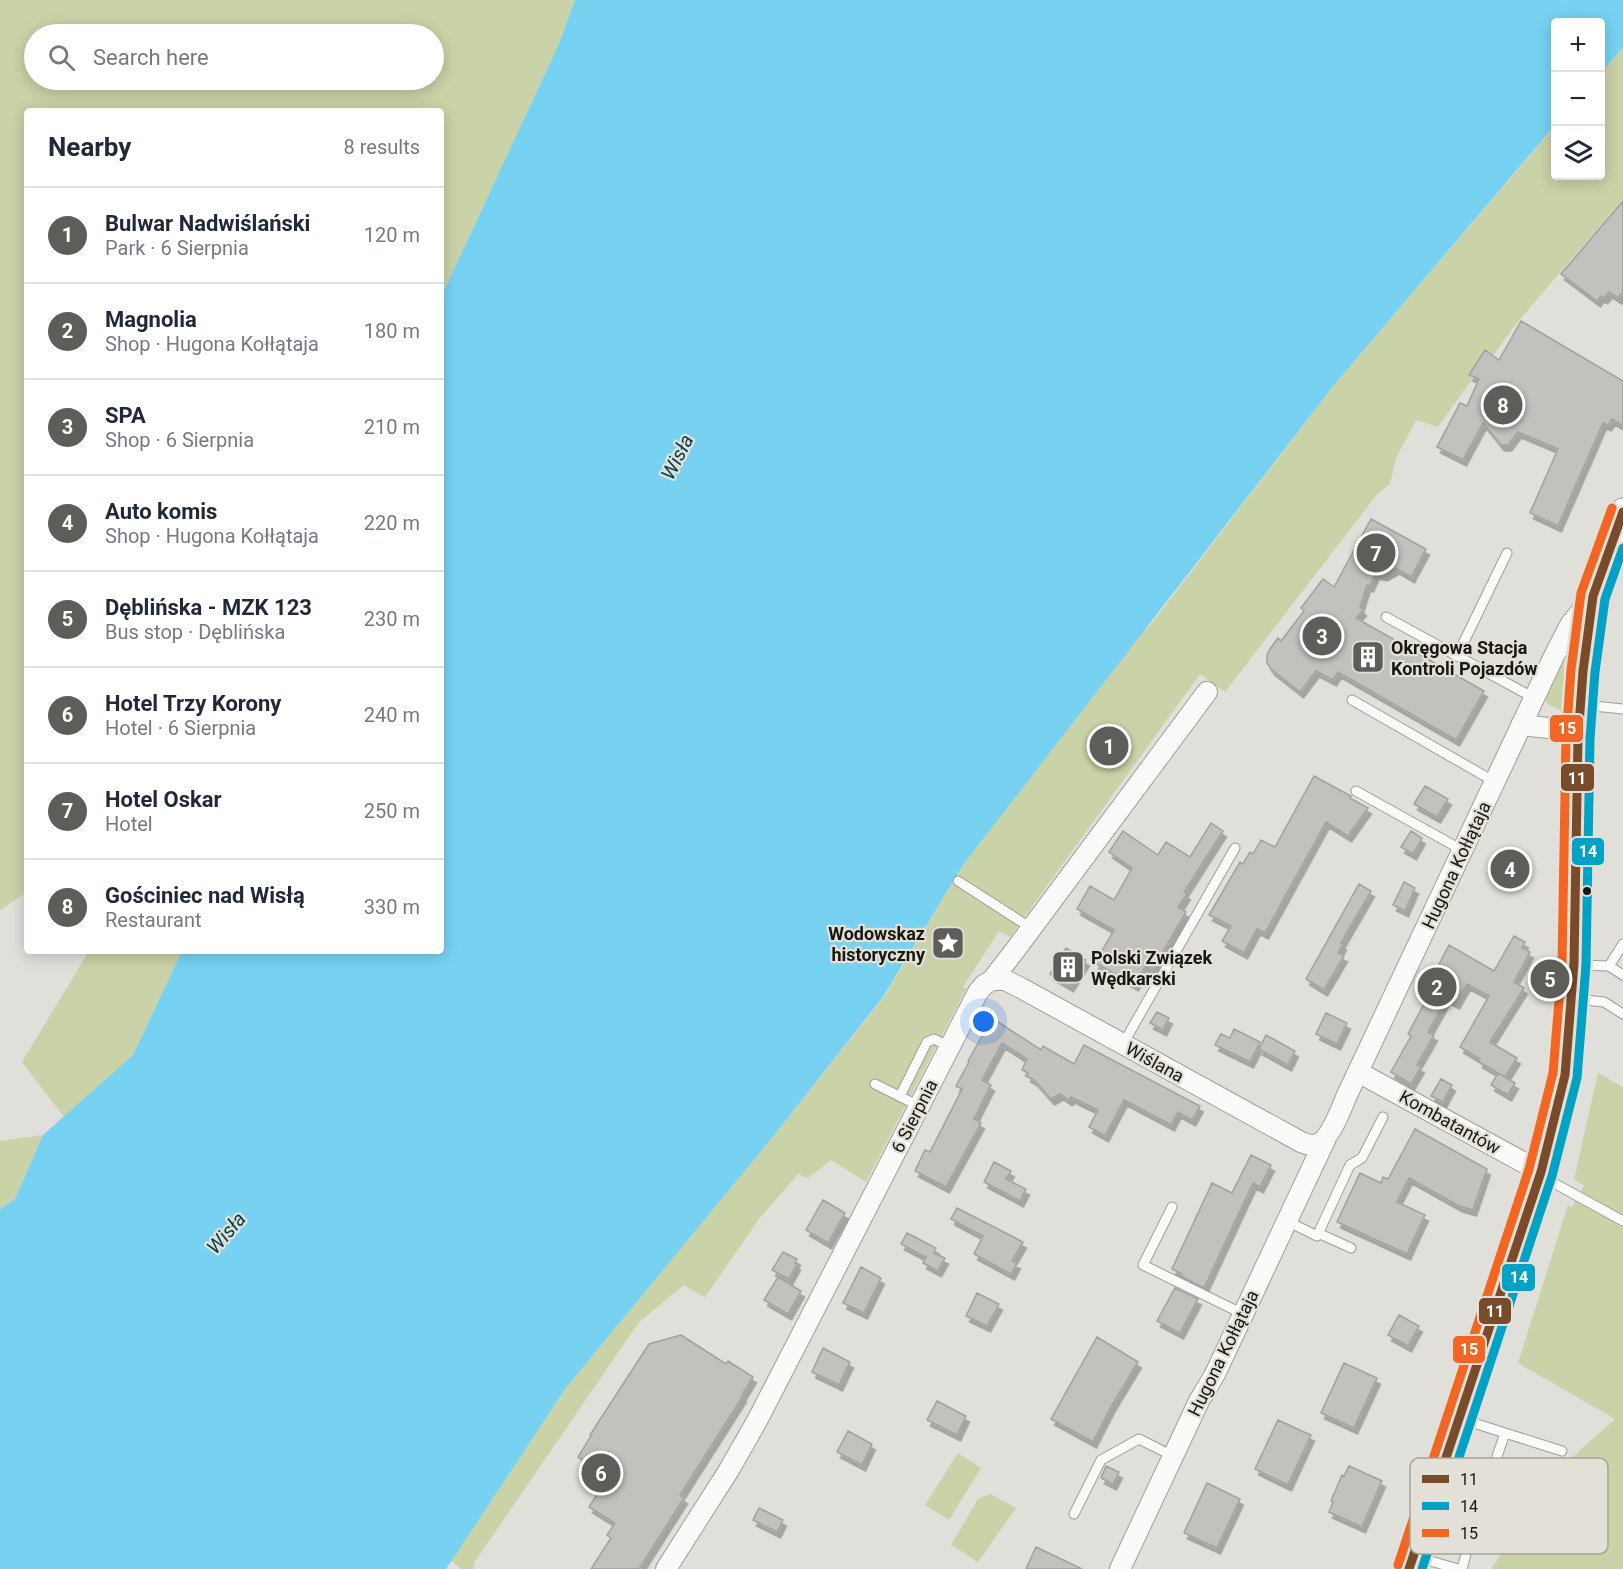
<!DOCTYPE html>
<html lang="en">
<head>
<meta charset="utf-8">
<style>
  :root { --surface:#fff; --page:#f2f2f3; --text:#1f2937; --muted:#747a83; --line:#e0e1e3; --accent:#5f5d59 }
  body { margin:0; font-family:Roboto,sans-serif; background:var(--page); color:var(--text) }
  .controls { position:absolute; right:18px; top:18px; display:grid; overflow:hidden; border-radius:6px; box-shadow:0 3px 15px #0003 }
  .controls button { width:54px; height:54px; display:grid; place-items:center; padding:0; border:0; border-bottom:2px solid var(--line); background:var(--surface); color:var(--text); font:30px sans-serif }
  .you { position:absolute; left:984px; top:1022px; width:21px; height:21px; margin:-15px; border:4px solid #fff; border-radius:50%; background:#1a73e8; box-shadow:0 0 0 9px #1a73e833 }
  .badge { display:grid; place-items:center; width:39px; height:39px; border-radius:50%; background:var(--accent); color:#fff; font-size:20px; font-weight:700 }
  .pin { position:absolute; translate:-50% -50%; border:3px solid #fff; box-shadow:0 2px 6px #0006 }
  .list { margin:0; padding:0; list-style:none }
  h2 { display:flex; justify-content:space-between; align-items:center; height:78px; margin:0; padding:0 24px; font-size:26px }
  h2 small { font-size:20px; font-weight:400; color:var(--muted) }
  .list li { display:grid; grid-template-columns:39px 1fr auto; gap:18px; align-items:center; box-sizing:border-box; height:96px; padding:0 24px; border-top:2px solid var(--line) }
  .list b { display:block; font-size:22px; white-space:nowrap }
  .list p { margin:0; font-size:20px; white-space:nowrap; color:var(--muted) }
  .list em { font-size:20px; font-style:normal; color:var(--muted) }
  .icon { flex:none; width:33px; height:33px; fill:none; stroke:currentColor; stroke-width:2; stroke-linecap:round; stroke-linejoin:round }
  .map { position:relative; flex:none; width:1623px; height:1569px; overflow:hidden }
  .search { position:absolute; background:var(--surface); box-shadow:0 3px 15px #0003; left:24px; top:24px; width:420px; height:66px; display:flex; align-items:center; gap:15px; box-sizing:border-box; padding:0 21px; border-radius:33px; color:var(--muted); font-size:22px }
  .panel { position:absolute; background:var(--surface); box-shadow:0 3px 15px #0003; left:24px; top:108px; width:420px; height:846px; border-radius:6px }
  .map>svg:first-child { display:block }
  .green { fill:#cad2a7; fill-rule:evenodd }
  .water { fill:#77d2f2 }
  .building { fill:#c2c1be; stroke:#a2a19e; stroke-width:1.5; filter:url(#shadow) }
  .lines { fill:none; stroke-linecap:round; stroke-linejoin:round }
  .service-casing { stroke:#9f9e9b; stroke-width:11 }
  .minor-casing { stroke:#9f9e9b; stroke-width:22 }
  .secondary-casing { stroke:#9f9e9b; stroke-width:29 }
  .service { stroke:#fafaf9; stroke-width:9 }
  .minor { stroke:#fafaf9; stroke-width:20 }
  .secondary { stroke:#fafaf9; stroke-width:27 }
  .bus-1-casing { stroke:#e3e0d7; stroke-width:14 }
  .bus-2-casing { stroke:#e3e0d7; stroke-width:14 }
  .bus-3-casing { stroke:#e3e0d7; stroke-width:14 }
  .bus-1 { stroke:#7a4b2a; stroke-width:9 }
  .bus-2 { stroke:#01a2c5; stroke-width:9 }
  .bus-3 { stroke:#f26522; stroke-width:9 }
  .bus-dot { fill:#191714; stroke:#e3e0d7; stroke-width:2 }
  .labels { text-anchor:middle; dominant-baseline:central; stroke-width:4.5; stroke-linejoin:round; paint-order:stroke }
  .poi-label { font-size:18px; font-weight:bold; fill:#191714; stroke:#e3e0d7; text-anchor:start }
  .street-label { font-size:18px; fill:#191714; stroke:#e3e0d7 }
  .water-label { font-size:20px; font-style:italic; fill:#013e50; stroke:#e3e0d7 }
  .key { fill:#e3e0d7; stroke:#a6a49c; stroke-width:1.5 }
  .key-label { font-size:16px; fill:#191714 }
  .line-badge { stroke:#e3e0d7; stroke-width:2 }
  .badge-label { font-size:16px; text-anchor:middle; font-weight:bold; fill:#fff }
</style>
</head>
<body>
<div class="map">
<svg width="1623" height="1569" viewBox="0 0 1623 1569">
  <defs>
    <filter id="shadow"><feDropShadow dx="3.5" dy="6" stdDeviation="0" flood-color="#0004"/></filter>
  </defs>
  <rect width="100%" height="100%" fill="#e0dfda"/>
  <path class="green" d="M0,0H575L558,46L441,297V111H27V892L0,910ZM34,34H434V80H34Z
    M1623,47V199L1515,325L1493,356L1484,351L1470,375L1473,378L1438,427L1416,420L1396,458L1390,484L1378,493L1225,692L1200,674L1010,937L999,931L963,987L966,989L866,1182L831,1160L808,1178L798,1174L759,1219L705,1297L684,1285L639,1322L474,1563V1569H461L451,1560L565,1389L771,1139L884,997L963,865L1142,633L1152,623L1334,385L1555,126L1556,176H1600L1601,73Z
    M1564,661V709L1562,711L1546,703V699Z
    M89,951H182L133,1055L64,1117L22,1062Z
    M1598,1073L1623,1087V1569H1491L1557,1471L1615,1419L1518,1363L1568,1205L1572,1207L1584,1186L1574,1179Z
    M43,1135L15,1199L0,1209V1141Z
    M958,1453L981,1468L949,1520L925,1505Z
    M990,1494L1016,1508L978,1562L951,1545L978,1499Z"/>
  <path class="water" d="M575,0H1623V47L1601,73L1600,22H1556L1555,125L1334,385L963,865L883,997L771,1139L565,1389L446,1569H0V1209L15,1199L43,1135L133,1055L182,951H441V297L558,46Z"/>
  <path class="building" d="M1623,201V292L1618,298L1609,292L1604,298L1601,296L1597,301L1561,274Z
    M1521,321L1623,381V426L1612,419L1608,425L1603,423L1558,526L1530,513L1558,449L1518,432L1508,445H1501L1483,423L1463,460L1437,447L1460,403L1467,406L1479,379L1469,375L1485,350L1499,360Z
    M1371,519L1426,549L1411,577L1396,568L1384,575L1376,573L1370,586L1367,585L1360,607L1363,610L1356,618L1484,691L1456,740L1338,672L1333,680L1316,671L1300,692L1271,669L1267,663V655L1270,649L1278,638L1281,641L1304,611L1301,608L1323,579L1334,587Z
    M1314,776L1351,796L1350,798L1368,808L1348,836L1326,822L1265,933L1257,929L1244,953L1222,941L1231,926L1209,915L1240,862L1243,864L1250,852L1253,854L1261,840L1275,847Z
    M1425,786L1448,799L1437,817L1414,804Z
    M1211,823L1223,831L1184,892L1187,894L1178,907L1186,912L1153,969L1146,965L1135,985L1095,963L1114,930L1077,909L1090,886L1114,900L1132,868L1109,852L1123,831L1158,855L1166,842L1190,857Z
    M1411,831L1422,838L1413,854L1401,847Z
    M1404,882L1415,888L1405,911L1393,905Z
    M1359,884L1371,891L1341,943L1343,944L1338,953L1344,956L1324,990L1306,979Z
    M1514,936L1525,942L1522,948L1530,952L1514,982L1524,988L1490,1042L1517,1058L1505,1077L1479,1062L1480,1059L1460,1047L1489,996L1467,984L1456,1003L1447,998L1428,1032L1434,1035L1417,1065L1421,1067L1411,1084L1391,1072L1411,1036L1408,1034L1443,968L1438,966L1449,945L1494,971Z
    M1066,948L1086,960L1070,986L1050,974Z
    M1157,1012L1169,1018L1163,1030L1150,1023Z
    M1326,1013L1347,1023L1337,1044L1316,1034Z
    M992,1018L1041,1050L1043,1046L1074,1064L1084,1045L1200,1106L1192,1120L1178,1112L1171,1125L1124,1100L1105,1136L1089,1127L1098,1110L1071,1097L1069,1100L1060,1094L1051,1099L1034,1080L1027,1076L1028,1073L1022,1070L1027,1059L1002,1043L982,1080L991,1085L974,1119L981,1123L946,1187L915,1171L925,1150L930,1152L962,1089L956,1086L969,1062L968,1061Z
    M1234,1029L1260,1042L1250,1062L1215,1045L1221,1034L1230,1038Z
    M1266,1035L1295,1051L1288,1065L1259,1049Z
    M1498,1073L1515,1083L1508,1095L1491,1085Z
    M1441,1079L1452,1085L1443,1102L1431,1096Z
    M1415,1129L1487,1169L1473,1210L1459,1206L1409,1178L1397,1202L1425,1215L1407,1254L1337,1222L1360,1173L1381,1183L1383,1177L1388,1179Z
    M1251,1155L1271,1165L1260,1187L1253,1183L1204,1288L1181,1276L1182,1274L1172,1269L1212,1183L1232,1193Z
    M994,1162L1011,1171L1006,1179L1026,1189L1020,1201L984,1182Z
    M823,1200L845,1213L828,1243L806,1230Z
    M957,1208L1023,1242L1012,1261L1017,1263L1011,1274L974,1254L983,1236L951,1219Z
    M907,1233L936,1248L934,1253L945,1258L938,1271L923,1263L926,1257L901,1244Z
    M783,1252L797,1259L795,1263L797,1264L789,1279L772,1270Z
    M861,1267L881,1278L864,1313L843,1303Z
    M778,1277L801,1291L788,1314L764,1300Z
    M1175,1288L1198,1299L1180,1333L1157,1321Z
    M977,1293L999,1304L987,1326L966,1316Z
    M1399,1315L1419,1326L1408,1346L1388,1335Z
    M681,1335L726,1364L728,1361L753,1377L742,1395L743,1396L680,1495L684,1498L639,1569H591L611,1538L607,1535L615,1523L589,1507L608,1478L578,1457L591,1436L590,1435L649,1344Z
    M1097,1337L1138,1362L1112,1405L1093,1442L1051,1419Z
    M823,1348L850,1362L839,1385L812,1372Z
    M1344,1363L1377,1378L1354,1428L1321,1413Z
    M937,1401L966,1416L957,1435L927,1420Z
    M1278,1420L1311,1435L1288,1485L1255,1469Z
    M848,1431L872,1444L862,1465L837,1452Z
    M1106,1466L1119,1472L1113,1484L1101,1478Z
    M1349,1466L1382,1481L1362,1527L1329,1512L1333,1502L1331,1501L1342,1475L1344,1476Z
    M1207,1483L1240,1499L1217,1548L1184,1533Z
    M759,1508L783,1520L777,1532L753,1520Z
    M1036,1547L1082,1569H1026Z"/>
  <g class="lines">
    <g class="service-casing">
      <path id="service" d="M1386,617L1534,698
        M1457,656L1507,553
        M1352,700L1495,782
        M1584,705L1623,709
        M1356,791L1462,850
        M958,881L1031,928
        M1576,965L1609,966L1623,975
        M1609,966L1623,944
        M1575,999L1604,1002L1623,1014
        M1123,1044L1235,848
        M875,1084L919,1106
        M900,1096L927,1042L934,1039L950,1047
        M1541,1176L1623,1221
        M1172,1207L1143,1265L1243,1314
        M1287,1221L1317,1236L1350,1165L1362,1158L1383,1117
        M1318,1233L1351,1248
        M1461,1419L1505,1433L1473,1527L1462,1569
        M1505,1433L1562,1451
        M1074,1514L1101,1460L1139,1439L1173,1456
        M1417,1557L1458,1569"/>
    </g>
    <g class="minor-casing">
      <path id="minor" d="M1521,725L1558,729L1578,738
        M992,980H1005L1021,988L1301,1142C1304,1143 1307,1145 1311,1145C1328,1147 1341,1109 1347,1095L1554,656L1570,625L1593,596
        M1358,1072L1541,1172
        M666,1569L729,1470L758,1419L978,992L984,985L992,980L1016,949L1207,692
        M1120,1569L1199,1401L1215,1374L1326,1138"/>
    </g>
    <g class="secondary-casing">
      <path id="secondary" d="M1409,1569L1541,1172L1565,1075L1571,1014L1574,964L1578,738L1583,671L1593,596L1623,512"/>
    </g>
    <use href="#service" class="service"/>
    <use href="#minor" class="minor"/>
    <use href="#secondary" class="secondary"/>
    <g class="bus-1-casing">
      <path id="bus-1" d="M1409,1569L1541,1172L1565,1075L1574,964L1578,738L1583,671L1593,596L1623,512"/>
    </g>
    <g class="bus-2-casing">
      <path id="bus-2" d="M1422,1569L1552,1176L1577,1078L1586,965L1590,739L1595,672L1605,599L1623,548"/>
    </g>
    <g class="bus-3-casing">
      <path id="bus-3" d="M1398,1565L1529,1169L1553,1073L1562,964L1566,738L1571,670L1581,593L1612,508"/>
    </g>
    <use href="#bus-1" class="bus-1"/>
    <use href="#bus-2" class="bus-2"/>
    <use href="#bus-3" class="bus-3"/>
  </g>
  <defs>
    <g id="building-square" transform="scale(1.725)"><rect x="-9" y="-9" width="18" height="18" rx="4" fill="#5f5d59" stroke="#e3e0d7"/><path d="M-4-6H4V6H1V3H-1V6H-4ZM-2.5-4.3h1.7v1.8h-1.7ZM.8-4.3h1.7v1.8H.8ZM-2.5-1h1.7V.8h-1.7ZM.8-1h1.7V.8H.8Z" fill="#fff"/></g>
    <g id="sight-square" transform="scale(1.725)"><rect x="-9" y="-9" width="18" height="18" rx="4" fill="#5f5d59" stroke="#e3e0d7"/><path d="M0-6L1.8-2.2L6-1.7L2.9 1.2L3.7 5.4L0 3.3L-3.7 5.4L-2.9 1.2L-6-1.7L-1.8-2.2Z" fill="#fff"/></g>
  </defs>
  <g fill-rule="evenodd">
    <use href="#building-square" x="1368" y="657"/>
    <use href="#sight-square" x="948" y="943"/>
    <use href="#building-square" x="1068" y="967"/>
  </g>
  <circle class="bus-dot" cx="1587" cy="891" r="5"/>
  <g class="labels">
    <g class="poi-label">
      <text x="1391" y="647">Okręgowa Stacja<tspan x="1391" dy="21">Kontroli Pojazdów</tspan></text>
      <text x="925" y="933" text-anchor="end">Wodowskaz<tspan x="925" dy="21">historyczny</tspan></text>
      <text x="1091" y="957">Polski Związek<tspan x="1091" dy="21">Wędkarski</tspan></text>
    </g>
    <g class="street-label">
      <text transform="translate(1456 865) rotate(-65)">Hugona Kołłątaja</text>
      <text transform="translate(1155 1062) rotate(29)">Wiślana</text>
      <text transform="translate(914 1116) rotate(-63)">6 Sierpnia</text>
      <text transform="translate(1450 1122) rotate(29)">Kombatantów</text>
      <text transform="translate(1223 1353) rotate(-64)">Hugona Kołłątaja</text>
    </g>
    <g class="water-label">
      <text transform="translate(677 457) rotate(-63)">Wisła</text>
      <text transform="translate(226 1233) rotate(-49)">Wisła</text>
    </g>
  </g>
  <rect x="1410" y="1458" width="198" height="96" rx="9" class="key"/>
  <rect x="1422" y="1475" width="27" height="8" fill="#7a4b2a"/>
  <rect x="1422" y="1502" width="27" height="8" fill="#01a2c5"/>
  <rect x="1422" y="1529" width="27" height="8" fill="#f26522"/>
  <g class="key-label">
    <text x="1460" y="1485">11</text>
    <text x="1460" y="1512">14</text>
    <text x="1460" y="1539">15</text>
  </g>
  <g class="line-badge">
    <rect x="1549" y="714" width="35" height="29" rx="6" fill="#f26522"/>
    <rect x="1560" y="763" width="35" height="29" rx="6" fill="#7a4b2a"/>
    <rect x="1571" y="837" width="34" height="29" rx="6" fill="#01a2c5"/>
    <rect x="1501" y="1263" width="35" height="29" rx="6" fill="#01a2c5"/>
    <rect x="1478" y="1297" width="34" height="28" rx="6" fill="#7a4b2a"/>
    <rect x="1452" y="1335" width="34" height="29" rx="6" fill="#f26522"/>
  </g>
  <g class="badge-label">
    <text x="1567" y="734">15</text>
    <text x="1577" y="784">11</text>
    <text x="1588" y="857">14</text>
    <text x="1519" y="1283">14</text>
    <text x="1495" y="1317">11</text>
    <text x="1469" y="1355">15</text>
  </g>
</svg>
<div class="controls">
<button>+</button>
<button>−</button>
<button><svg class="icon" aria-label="layers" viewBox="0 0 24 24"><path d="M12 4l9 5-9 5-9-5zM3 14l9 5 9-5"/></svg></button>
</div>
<div class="you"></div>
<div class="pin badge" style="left:1109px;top:746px">1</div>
<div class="pin badge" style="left:1437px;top:987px">2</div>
<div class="pin badge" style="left:1322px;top:636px">3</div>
<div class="pin badge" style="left:1510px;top:869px">4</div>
<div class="pin badge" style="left:1550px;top:979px">5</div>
<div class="pin badge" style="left:601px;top:1473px">6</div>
<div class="pin badge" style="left:1376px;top:553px">7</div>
<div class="pin badge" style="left:1503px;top:405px">8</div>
<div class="search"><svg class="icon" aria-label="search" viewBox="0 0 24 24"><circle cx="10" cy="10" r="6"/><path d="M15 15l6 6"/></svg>Search here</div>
<section class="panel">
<h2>Nearby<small>8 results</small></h2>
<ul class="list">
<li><span class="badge">1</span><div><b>Bulwar Nadwiślański</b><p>Park · 6 Sierpnia</p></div><em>120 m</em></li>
<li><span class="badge">2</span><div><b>Magnolia</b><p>Shop · Hugona Kołłątaja</p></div><em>180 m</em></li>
<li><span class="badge">3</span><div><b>SPA</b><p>Shop · 6 Sierpnia</p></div><em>210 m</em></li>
<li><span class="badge">4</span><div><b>Auto komis</b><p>Shop · Hugona Kołłątaja</p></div><em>220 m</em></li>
<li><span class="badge">5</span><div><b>Dęblińska - MZK 123</b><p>Bus stop · Dęblińska</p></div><em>230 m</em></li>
<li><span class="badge">6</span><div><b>Hotel Trzy Korony</b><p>Hotel · 6 Sierpnia</p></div><em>240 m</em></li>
<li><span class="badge">7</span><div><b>Hotel Oskar</b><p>Hotel</p></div><em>250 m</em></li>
<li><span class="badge">8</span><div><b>Gościniec nad Wisłą</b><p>Restaurant</p></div><em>330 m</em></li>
</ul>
</section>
</div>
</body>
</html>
